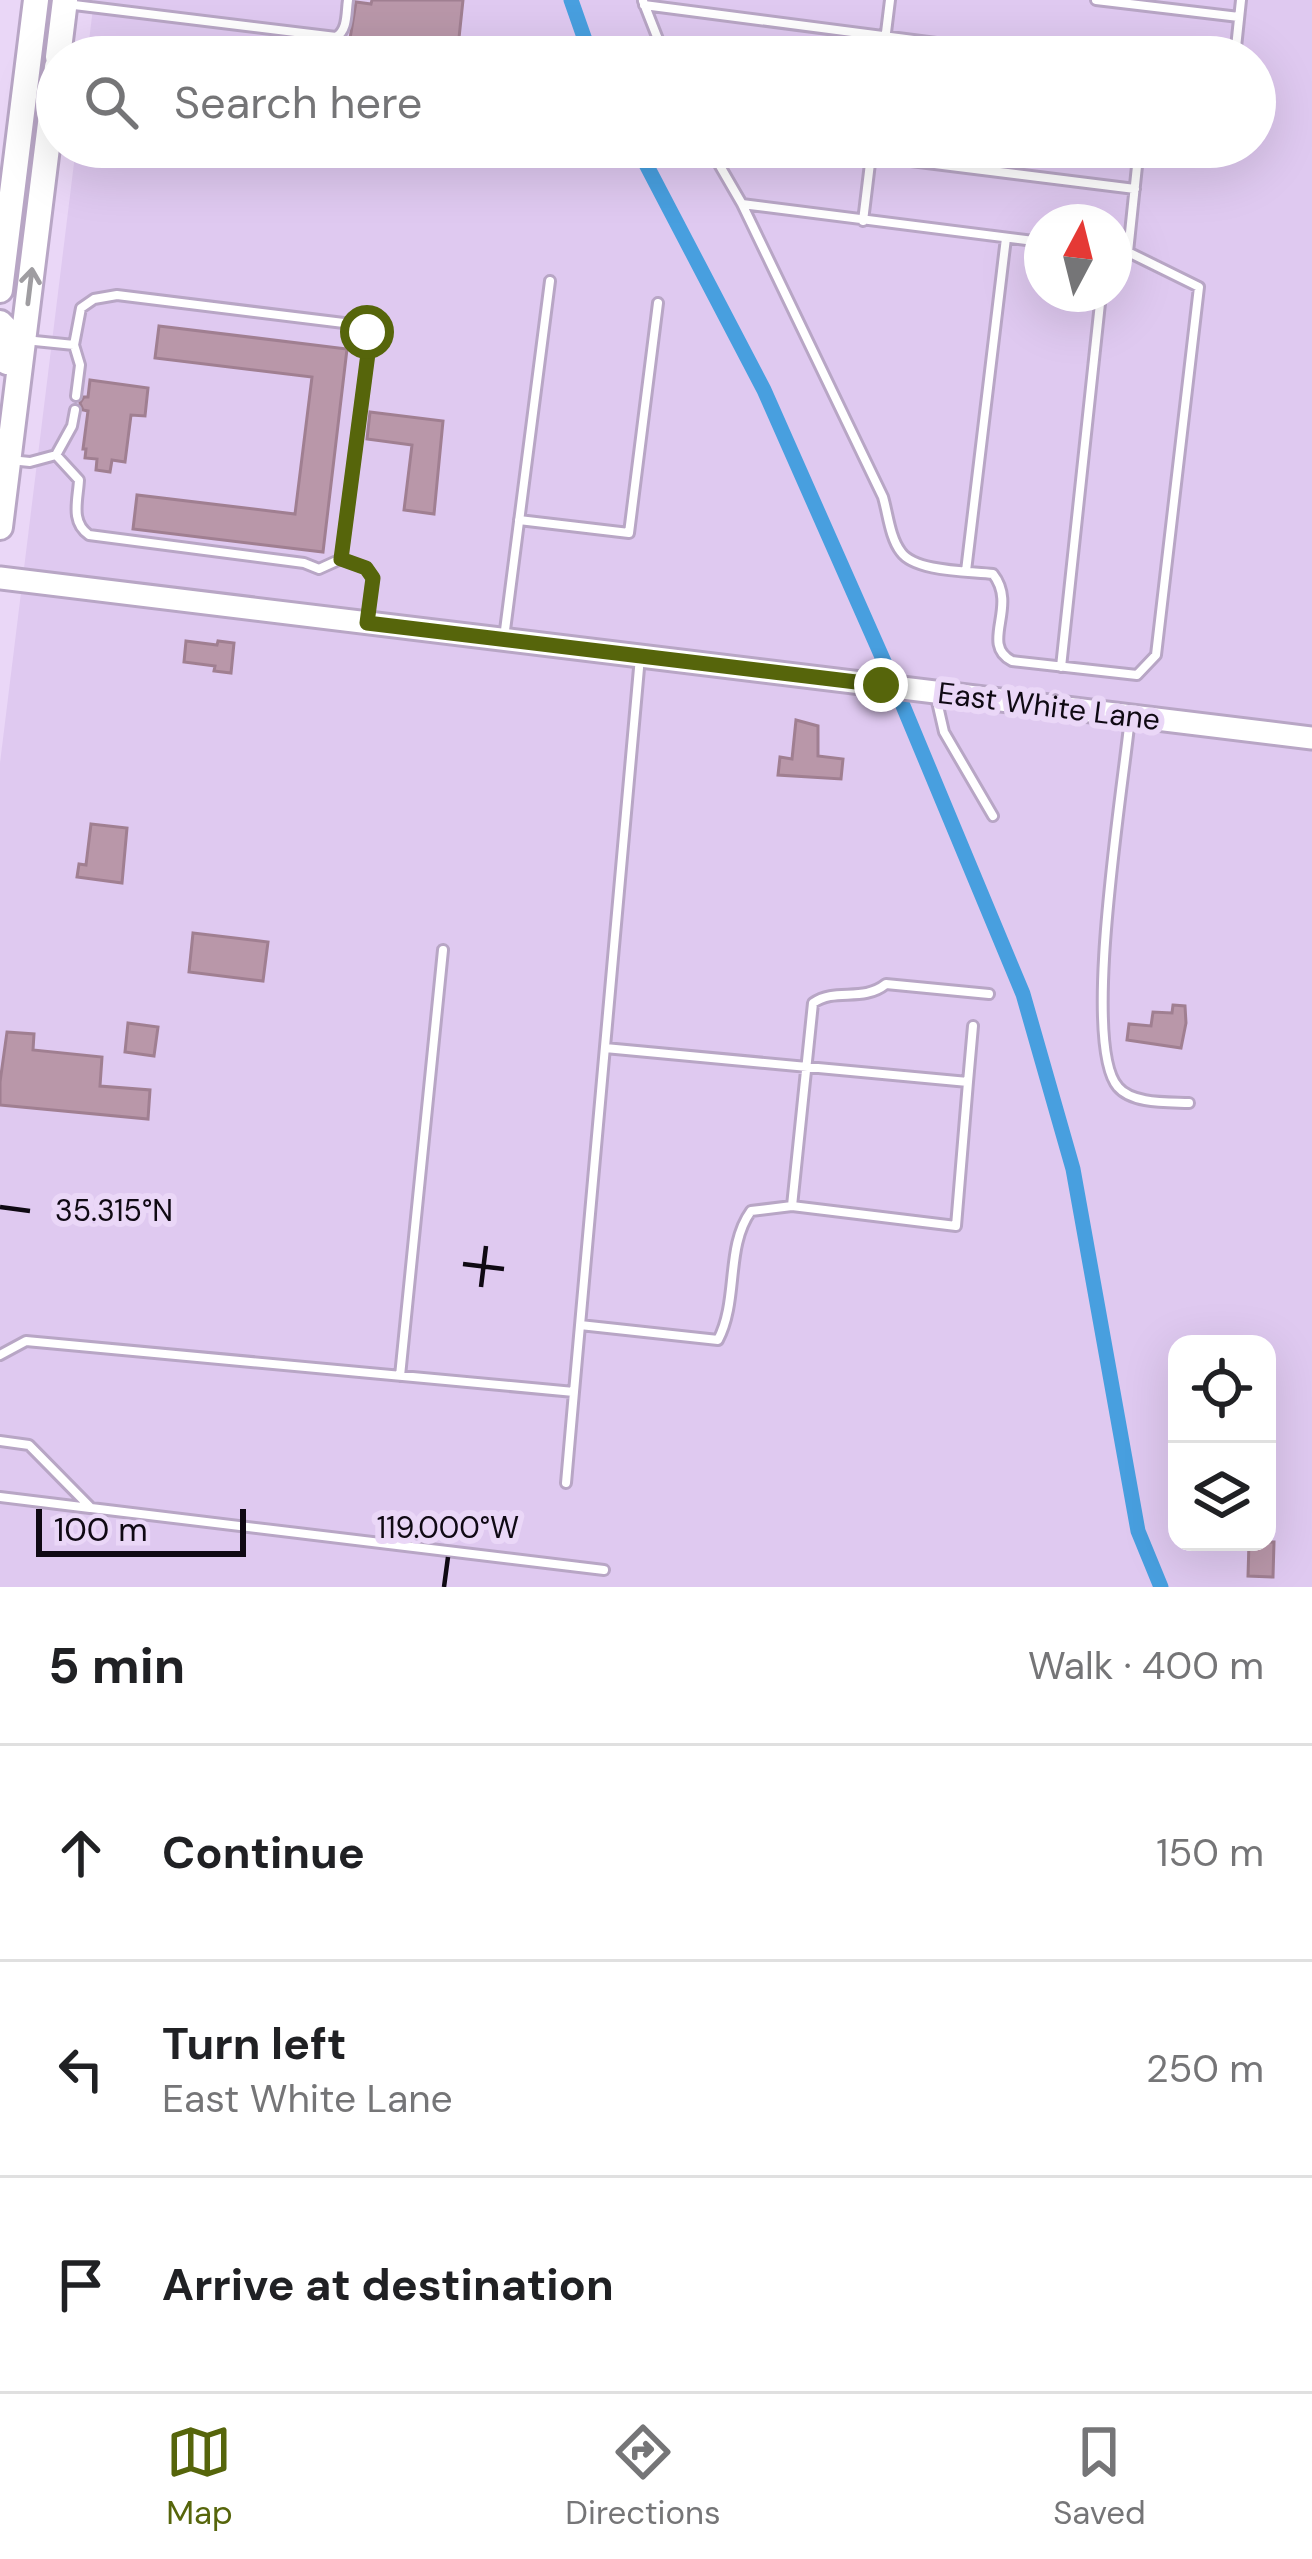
<!DOCTYPE html>
<html lang="en">
<head>
<meta charset="utf-8">
<style>
  :root { --surface:#fff; --page:#f2f2f2; --text:#202124; --muted:#757577; --line:#e0e0e0; --accent:#56650b }
  body { margin:0; font-family:"DM Sans",sans-serif; background:var(--page); color:var(--text) }
  .controls { position:absolute; right:36px; bottom:36px; display:grid; overflow:hidden; border-radius:24px; box-shadow:0 12px 48px #0002 }
  .controls button { width:108px; height:108px; display:grid; place-items:center; padding:0; border:0; border-bottom:3px solid var(--line); background:var(--surface); color:var(--text); font:60px sans-serif }
  .compass { position:absolute; left:1024px; top:204px; width:108px; height:108px; border-radius:50%; background:var(--surface); box-shadow:0 12px 48px #0002; rotate:7deg }
  .scale { position:absolute; left:36px; bottom:30px; width:210px; box-sizing:border-box; padding-left:12px; border:6px solid #0f0913; border-top:0; font-size:33px; line-height:42px; white-space:nowrap; color:#0f0913; -webkit-text-stroke:9px #ead7f7; paint-order:stroke }
  .stop { position:absolute; width:36px; height:36px; margin:-27px; border:9px solid #56650b; border-radius:50%; background:#fff }
  .stop.end { background:#56650b; border-color:#fff; box-shadow:0 3px 12px #0008 }
  .list { margin:0; padding:0; list-style:none }
  h2 { display:flex; justify-content:space-between; align-items:center; height:156px; margin:0; padding:0 48px; font-size:51px }
  h2 small { font-size:39px; font-weight:400; color:var(--muted) }
  .list li { display:grid; grid-template-columns:78px 1fr auto; gap:36px; align-items:center; box-sizing:border-box; height:216px; padding:0 48px; border-top:3px solid var(--line) }
  .list b { display:block; font-size:45px; white-space:nowrap }
  .list p { margin:0; font-size:39px; white-space:nowrap; color:var(--muted) }
  .list em { font-size:39px; font-style:normal; color:var(--muted) }
  .icon { flex:none; width:66px; height:66px; fill:none; stroke:currentColor; stroke-width:2; stroke-linecap:round; stroke-linejoin:round }
  .map { position:relative; flex:none; width:1312px; height:1587px; overflow:hidden }
  .search { position:absolute; background:var(--surface); box-shadow:0 12px 48px #0002; left:36px; right:36px; top:36px; height:132px; display:flex; align-items:center; gap:30px; box-sizing:border-box; padding:0 42px; border-radius:66px; color:var(--muted); font-size:45px }
  .sheet { height:804px; background:var(--surface) }
  nav { display:flex; justify-content:space-around; align-items:center; box-sizing:border-box; height:168px; border-top:3px solid var(--line); background:var(--surface); font-size:33px; color:var(--muted) }
  nav a { display:grid; justify-items:center; gap:6px }
  nav .on { color:var(--accent) }
  .map>svg:first-child { display:block }
  .built { fill:#dfc9f0; fill-rule:evenodd }
  .lines { fill:none; stroke-linecap:round; stroke-linejoin:round }
  .canal { stroke:#489fdf; stroke-width:15 }
  .building { fill:#b997a9; stroke:#a07f91; stroke-width:3 }
  .lane-casing { stroke:#b8a6c5; stroke-width:14 }
  .secondary-casing { stroke:#b8a6c5; stroke-width:27 }
  .primary-casing { stroke:#b8a6c5; stroke-width:30 }
  .lane { stroke:#fff; stroke-width:8 }
  .secondary { stroke:#fff; stroke-width:21 }
  .primary { stroke:#fff; stroke-width:24 }
  .oneway { stroke:#9f9da1 }
  .route { stroke:#56650b; stroke-width:15 }
  .ticks { fill:none; stroke:#0f0913; stroke-width:4.5 }
  .labels { text-anchor:middle; dominant-baseline:central; stroke-width:12; stroke-linejoin:round; paint-order:stroke }
  .street-label { font-size:30px; fill:#0f0913; stroke:#ead7f7 }
  .ticks-label { font-size:30px; text-anchor:middle; fill:#0f0913; stroke:#ead7f7; stroke-width:12; stroke-linejoin:round; paint-order:stroke }
</style>
</head>
<body>
<div class="map">
<svg width="1312" height="1587" viewBox="0 0 1312 1587">
  <rect width="100%" height="100%" fill="#ead7f7"/>
  <path class="built" d="M94,0H1312V1587H0V763L76,147H1255V57H87ZM1042,222H1114V294H1042ZM1177,1344H1267V1542H1177Z"/>
  <g class="lines">
    <path class="canal" d="M571,0L591,57
      M637,147L764,390L890,675
      M901,701L1023,994L1073,1169L1138,1531L1161,1587"/>
  </g>
  <path class="building" d="M372,0H463L457,57H347L356,2L371,4Z
    M123,38L188,46L187,57H120Z
    M159,326L347,349L323,552L133,529L137,495L295,514L312,377L155,358Z
    M90,380L148,388L145,416L131,415L125,462L112,460L110,472L96,470L97,459L85,458L86,449H83L88,411L83,410L80,403L84,397H88Z
    M370,412L443,421L434,514L404,510L412,445L367,439Z
    M186,641L217,645L218,641L234,643L231,673L214,671L215,666L184,662Z
    M796,720L818,726V756L843,759L841,779L778,775L780,757L792,759Z
    M91,824L127,828L122,883L77,877L79,864L86,865Z
    M193,933L268,942L263,981L189,972Z
    M1173,1005L1185,1006L1186,1023L1181,1048L1127,1040L1129,1024L1151,1026L1153,1012L1172,1013Z
    M128,1023L158,1027L154,1056L125,1052Z
    M7,1032L34,1034L33,1050L102,1057L100,1086L150,1090L148,1119L0,1105V1082Z
    M1249,1542H1274L1273,1577L1248,1576Z"/>
  <g class="lines">
    <g class="lane-casing">
      <path id="lane" d="M1096,0L1239,17
        M643,1L665,57
        M66,4L336,37C348,30 346,13 348,0
        M644,5L1044,57
        M883,57L890,0
        M1235,57L1241,0
        M709,147L742,204L1042,242
        M799,147L1135,189
        M742,204L883,497C888,514 890,538 901,552C915,572 969,571 993,574C1019,607 979,644 1012,661L1137,675L1156,655L1199,287L1128,252
        M863,221L872,147
        M1114,250L1128,252L1139,147
        M25,340L74,345
        M56,455L79,480C78,500 70,522 89,535L304,563L319,569L341,559L369,346L367,332L360,325L117,295L94,299L81,308L74,345L80,365L76,396
        M10,460L30,462L56,455L72,426L75,410
        M519,520L629,533L658,303
        M341,559L366,568L373,578L367,622
        M966,571L1006,238
        M504,638L550,281
        M1061,667L1101,294
        M935,693L944,732L993,816
        M1130,717C1124,783 1080,1044 1118,1087C1132,1104 1168,1102 1189,1103
        M968,1082L973,1026
        M792,1206L813,1003C836,987 862,1003 886,984L989,994
        M580,1325L718,1340C739,1300 725,1247 751,1211L792,1206L956,1226L968,1082L605,1048
        M0,1355L26,1341L574,1392L640,657
        M400,1376L443,950
        M0,1441L29,1445L91,1508L604,1570
        M566,1483L574,1392
        M0,1497L90,1508"/>
    </g>
    <g class="secondary-casing">
      <path id="secondary" d="M0,578L1312,738"/>
    </g>
    <g class="primary-casing">
      <path id="primary" d="M58,57L65,0
        M0,290L36,0
        M0,323C12,333 9,348 7,362
        M0,527L57,67"/>
    </g>
    <use href="#lane" class="lane"/>
    <use href="#secondary" class="secondary"/>
    <use href="#primary" class="primary"/>
  </g>
  <defs><path id="oneway-shaft" d="M-6 0H5M1.5-3L5.5 0L1.5 3" fill="none" stroke-width="1.6" stroke-linecap="round" stroke-linejoin="round" transform="scale(3)"/></defs>
  <use class="oneway" href="#oneway-shaft" transform="translate(30 286) rotate(-83)"/>
  <g class="lines">
    <path class="route" d="M367,332L369,346L341,559L366,568L373,578L367,623L881,685"/>
  </g>
  <path class="ticks" d="M0,1207L30,1211M463,1264L504,1269M481,1287L486,1246M444,1587L448,1557"/>
  <g class="labels">
    <g class="street-label">
      <text transform="translate(1049 706) rotate(7)">East White Lane</text>
    </g>
  </g>
  <g class="ticks-label">
    <text x="114" y="1221">35.315°N</text>
    <text x="448" y="1538">119.000°W</text>
  </g>
</svg>
<div class="controls">
<button><svg class="icon" aria-label="locate" viewBox="0 0 24 24"><circle cx="12" cy="12" r="6"/><path d="M12 2v4M12 18v4M2 12h4M18 12h4"/></svg></button>
<button><svg class="icon" aria-label="layers" viewBox="0 0 24 24"><path d="M12 4l9 5-9 5-9-5zM3 14l9 5 9-5"/></svg></button>
</div>
<svg class="compass" viewBox="-18 -18 36 36"><path d="M0-13l5 13h-10z" fill="#e53935"/><path d="M0 13l5-13h-10z" fill="#757577"/></svg>
<div class="scale">100 m</div>
<div class="stop" style="left:367px;top:332px"></div>
<div class="stop end" style="left:881px;top:685px"></div>
<div class="search"><svg class="icon" aria-label="search" viewBox="0 0 24 24"><circle cx="10" cy="10" r="6"/><path d="M15 15l6 6"/></svg>Search here</div>
</div>
<section class="sheet">
<h2>5 min<small>Walk · 400 m</small></h2>
<ul class="list">
<li><svg class="icon" aria-label="ahead" viewBox="0 0 24 24"><path d="M12 20V5M6 11l6-6 6 6"/></svg><div><b>Continue</b></div><em>150 m</em></li>
<li><svg class="icon" aria-label="left" viewBox="0 0 24 24"><path d="M17 20v-9H6M10 6l-5 5 5 5"/></svg><div><b>Turn left</b><p>East White Lane</p></div><em>250 m</em></li>
<li><svg class="icon" aria-label="arrive" viewBox="0 0 24 24"><path d="M6 21V4h12l-3 4 3 4H6"/></svg><div><b>Arrive at destination</b></div></li>
</ul>
</section>
<nav>
<a class="on"><svg class="icon" aria-label="map" viewBox="0 0 24 24"><path d="M3 6l6-2 6 2 6-2v14l-6 2-6-2-6 2zM9 4v14M15 6v14"/></svg>Map</a>
<a><svg class="icon" aria-label="directions" viewBox="0 0 24 24"><path d="M12 3l9 9-9 9-9-9zM9 14v-3h6M13 9l2 2-2 2"/></svg>Directions</a>
<a><svg class="icon" aria-label="saved" viewBox="0 0 24 24"><path d="M7 4h10v16l-5-4-5 4z"/></svg>Saved</a>
</nav>
</body>
</html>
